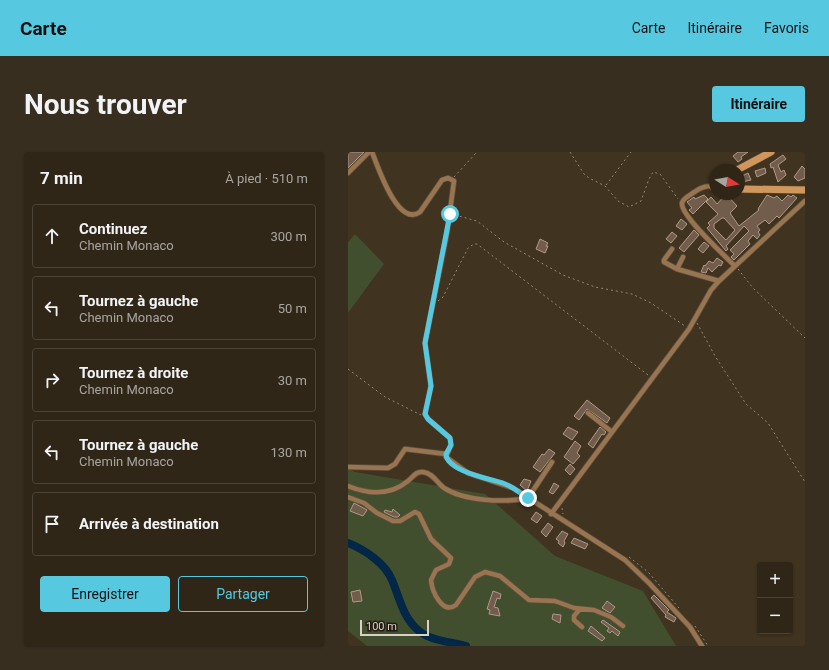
<!DOCTYPE html>
<html lang="fr">
<head>
<meta charset="utf-8">
<style>
  :root { --surface:#302617; --page:#382e20; --text:#f1f3f6; --muted:#a8a5a1; --line:#4b4336; --accent:#56c9e0 }
  body { margin:0; font-family:Roboto,sans-serif; background:var(--page); color:var(--text) }
  .controls { position:absolute; right:12px; bottom:12px; display:grid; overflow:hidden; border-radius:4px; box-shadow:0 1px 3px #0004 }
  .controls button { width:36px; height:36px; display:grid; place-items:center; padding:0; border:0; border-bottom:1px solid var(--line); background:var(--surface); color:var(--text); font:20px sans-serif }
  .compass { position:absolute; left:361px; top:12px; width:36px; height:36px; border-radius:50%; background:var(--surface); box-shadow:0 1px 3px #0004; rotate:101deg }
  .scale { position:absolute; left:12px; bottom:10px; width:69px; box-sizing:border-box; padding-left:4px; border:2px solid #d9d1c5; border-top:0; font-size:11px; line-height:14px; white-space:nowrap; color:#d9d1c5; -webkit-text-stroke:3px #221c13; paint-order:stroke }
  .stop { position:absolute; width:12px; height:12px; margin:-9px; border:3px solid #56c9e0; border-radius:50%; background:#fff }
  .stop.end { background:#56c9e0; border-color:#fff; box-shadow:0 1px 4px #0008 }
  .list { margin:0; padding:0; list-style:none }
  h2 { display:flex; justify-content:space-between; align-items:center; height:52px; margin:0; padding:0 16px; font-size:17px }
  h2 small { font-size:13px; font-weight:400; color:var(--muted) }
  .list li { display:grid; grid-template-columns:26px 1fr auto; gap:12px; align-items:center; box-sizing:border-box; height:64px; margin:0 8px 8px; padding:0 8px; border:1px solid var(--line); border-radius:4px }
  .list b { display:block; font-size:15px; white-space:nowrap }
  .list p { margin:0; font-size:13px; white-space:nowrap; color:var(--muted) }
  .list em { font-size:13px; font-style:normal; color:var(--muted) }
  .actions { display:flex; gap:8px; padding:12px 16px }
  .actions a { flex:1; padding:9px 0; border:1px solid var(--accent); border-radius:4px; text-align:center; font-size:14px; color:var(--accent) }
  .actions .main { background:var(--accent); color:#111 }
  .icon { flex:none; width:22px; height:22px; fill:none; stroke:currentColor; stroke-width:2; stroke-linecap:round; stroke-linejoin:round }
  .map { position:relative; flex:none; width:457px; height:494px; overflow:hidden; border-radius:4px }
  header { display:flex; align-items:center; gap:24px; box-sizing:border-box; height:56px; padding:0 20px; background:var(--accent); color:#111 }
  header strong { font-size:19px }
  nav { display:flex; gap:22px; margin-inline-start:auto; font-size:14px }
  .intro { display:flex; align-items:center; justify-content:space-between; box-sizing:border-box; height:96px; padding:0 24px }
  h1 { margin:0; font-size:28px }
  .button { padding:10px 18px; border-radius:4px; background:var(--accent); color:#111; font-size:14px; font-weight:700 }
  main { display:flex; gap:24px; padding:0 24px }
  aside { flex:1; background:var(--surface); border-radius:4px; box-shadow:0 1px 3px #0004 }
  .map>svg:first-child { display:block }
  .green { fill:#424f2e }
  .lines { fill:none; stroke-linecap:round; stroke-linejoin:round }
  .river { stroke:#022747; stroke-width:8 }
  .building { fill:#725d4d; stroke:#b09988; fill-rule:evenodd }
  .street-casing { stroke:#5c4f3d; stroke-width:6 }
  .secondary-casing { stroke:#5c4f3d; stroke-width:8 }
  .path { stroke:#928878; stroke-width:1; stroke-dasharray:2 3; stroke-linecap:butt }
  .street { stroke:#997451; stroke-width:4.5 }
  .secondary { stroke:#d0975d; stroke-width:7 }
  .route { stroke:#56c9e0; stroke-width:5 }
</style>
</head>
<body>
<header>
<strong>Carte</strong>
<nav><a>Carte</a><a>Itinéraire</a><a>Favoris</a></nav>
</header>
<div class="intro"><h1>Nous trouver</h1><a class="button">Itinéraire</a></div>
<main>
<aside>
<h2>7 min<small>À pied · 510 m</small></h2>
<ul class="list">
<li><svg class="icon" aria-label="ahead" viewBox="0 0 24 24"><path d="M12 20V5M6 11l6-6 6 6"/></svg><div><b>Continuez</b><p>Chemin Monaco</p></div><em>300 m</em></li>
<li><svg class="icon" aria-label="left" viewBox="0 0 24 24"><path d="M17 20v-9H6M10 6l-5 5 5 5"/></svg><div><b>Tournez à gauche</b><p>Chemin Monaco</p></div><em>50 m</em></li>
<li><svg class="icon" aria-label="right" viewBox="0 0 24 24"><path d="M7 20v-9h11M14 6l5 5-5 5"/></svg><div><b>Tournez à droite</b><p>Chemin Monaco</p></div><em>30 m</em></li>
<li><svg class="icon" aria-label="left" viewBox="0 0 24 24"><path d="M17 20v-9H6M10 6l-5 5 5 5"/></svg><div><b>Tournez à gauche</b><p>Chemin Monaco</p></div><em>130 m</em></li>
<li><svg class="icon" aria-label="arrive" viewBox="0 0 24 24"><path d="M6 21V4h12l-3 4 3 4H6"/></svg><div><b>Arrivée à destination</b></div></li>
</ul>
<div class="actions"><a class="main">Enregistrer</a><a>Partager</a></div>
</aside>
<div class="map">
<svg width="457" height="494" viewBox="0 0 457 494">
  <rect width="100%" height="100%" fill="#40331f"/>
  <path class="green" d="M7,82L36,112L0,161V90Z
    M0,317L7,320L137,342L207,404L295,439L328,494H19L0,479Z"/>
  <g class="lines">
    <path class="river" d="M0,391C17,398 37,411 44,428C52,447 55,466 71,479C83,489 104,490 118,494"/>
  </g>
  <path class="building" d="M0,0H16L0,16Z
    M390,0H400L393,5L394,7L390,10L385,4Z
    M435,3L438,7L430,13L433,20L436,18L438,23L430,30L425,15L423,16L422,12Z
    M454,14L457,17V26L450,29L446,25Z
    M417,16L418,21L409,25L407,19Z
    M400,21L403,28L394,30L392,25Z
    M378,42L389,54L382,61L391,74L411,58L410,57L419,43L426,46L429,44L434,49L440,43L443,45L445,43L449,46L431,66L429,64L421,72L417,68L409,74L412,78L410,80L412,83L409,87L405,83L400,89L402,92L386,108L383,105L386,102L382,98L401,79L396,74L378,94L380,97L378,99L359,76L362,73L360,71L370,62L358,50L363,45L369,52ZM374,66H376L387,78L378,88L366,76V72Z
    M356,43L360,47L345,62L341,58L344,56L339,50L346,45L347,47Z
    M333,67L339,72L334,78L328,74Z
    M346,78L351,83L336,100L331,96Z
    M324,80L329,84L323,91L318,87Z
    M192,87L200,91L198,94H200L197,101L188,97Z
    M356,90L361,94L355,101L350,97Z
    M369,106L375,110L373,114L371,113L364,120L360,116L358,121L353,120L356,113L357,114L361,109L365,111Z
    M239,248L262,266L259,271L239,257L231,268L226,264Z
    M220,275L230,280L224,288L215,282Z
    M252,275L258,280L256,283L254,282L245,296L240,292Z
    M227,289L233,294L229,301L232,304L225,312L216,305Z
    M201,297L207,301L192,320L185,315L194,302L196,303Z
    M222,312L227,317L222,323L217,318Z
    M176,327L183,329L179,339L172,333Z
    M206,331L211,334L205,342L201,340Z
    M6,351L19,358L15,364L2,359Z
    M45,357L52,363L50,365H46L36,360L37,358L44,360Z
    M188,360L194,364L189,371L183,367Z
    M200,371L205,375L198,385L193,380Z
    M214,379L220,382L216,389L217,391L215,395L210,391L211,389L208,387Z
    M226,386L240,392L237,397L223,391Z
    M12,438L14,449L5,450L3,440Z
    M145,439L153,442L152,447L149,446L146,455L150,456L152,464L141,462L142,458L139,457Z
    M306,443L321,458L319,460L328,466L326,470L317,465L318,463L303,446Z
    M259,449L267,455L262,461L254,456Z
    M205,462L213,463L212,471L204,467Z
    M255,468L272,480L270,484L264,479L262,481L259,479L261,476L253,470Z
    M243,474L257,486L254,489L240,479Z"/>
  <g class="lines">
    <g class="street-casing">
      <path id="street" d="M24,0C30,15 50,76 72,60L94,28L100,26L106,29L99,81L77,191L83,234L77,262L80,267L102,286L103,293L98,305L120,321L165,336L277,408L301,431L342,475L354,494
        M0,21L21,0
        M364,34C356,33 349,38 342,43C339,45 335,47 334,51C332,63 377,104 387,114
        M324,97L316,108V110L329,117L371,129
        M329,117L335,105
        M240,261L264,280
        M0,315L40,316L47,312L57,297L98,302
        M0,334C20,342 42,344 60,329C65,325 68,319 75,320C85,321 89,331 96,336C116,349 157,351 180,346L204,310
        M0,345L16,351L29,361L45,369H52L67,360L71,362L83,387L103,406L101,412L88,418L83,428C84,439 94,463 108,453L127,425L137,420L152,424L181,448L207,449L226,456L246,458L263,465L275,474
        M203,362L341,177L363,138L371,129L457,49
        M232,457L226,464V468L234,475"/>
    </g>
    <g class="secondary-casing">
      <path id="secondary" d="M389,18L423,0
        M367,29L364,34L367,37
        M391,37L457,38"/>
    </g>
    <path class="path" d="M222,0L236,22L241,26L257,34L270,49L281,55L293,49L301,27L305,20L312,22L330,47
      M106,25L129,0
      M258,33L283,0
      M107,63L129,69L156,90L215,123L247,135L284,142L303,151L337,174
      M390,117L405,136L457,186
      M90,149L95,145L120,96L126,92H129L300,223
      M349,171L367,204L398,252L420,271L457,330
      M0,217L37,245L73,263
      M214,356L215,362
      M281,405L300,420L331,456
      M347,474L360,494"/>
    <use href="#street" class="street"/>
    <use href="#secondary" class="secondary"/>
  </g>
  <g class="lines">
    <path class="route" d="M102,62L77,191L83,234L77,262L80,267L102,286L103,293L98,302C98,319 143,327 155,331C164,334 172,341 180,346"/>
  </g>
</svg>
<div class="controls">
<button>+</button>
<button>−</button>
</div>
<svg class="compass" viewBox="-18 -18 36 36"><path d="M0-13l5 13h-10z" fill="#e53935"/><path d="M0 13l5-13h-10z" fill="#a8a5a1"/></svg>
<div class="scale">100 m</div>
<div class="stop" style="left:102px;top:62px"></div>
<div class="stop end" style="left:180px;top:346px"></div>
</div>
</main>
</body>
</html>
